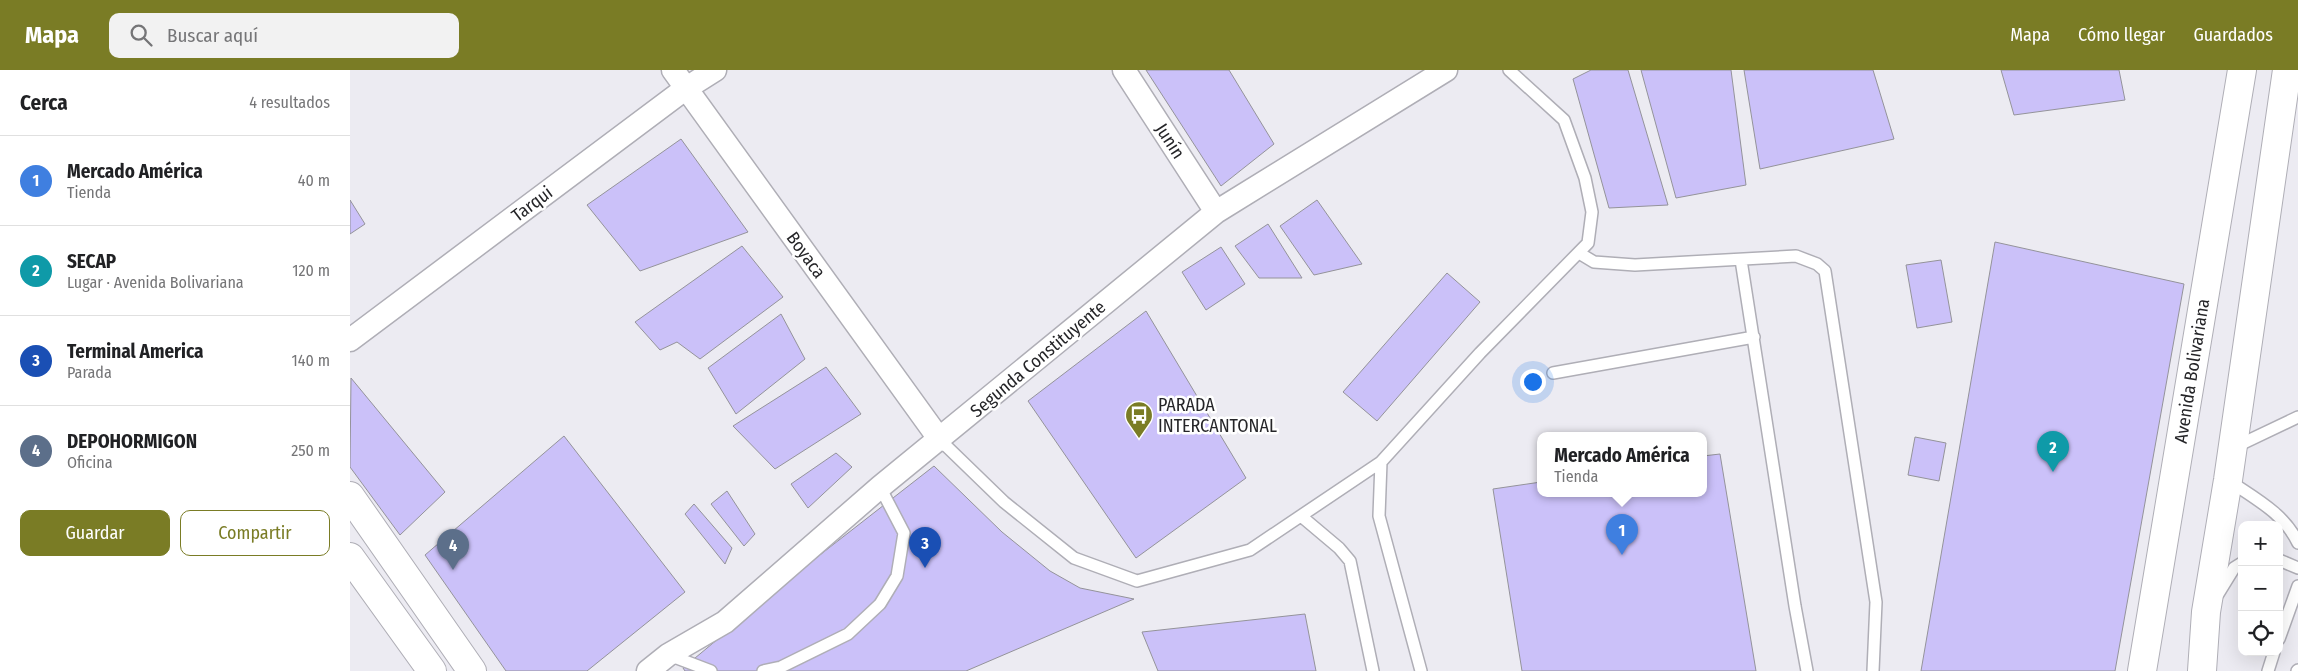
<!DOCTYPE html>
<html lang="es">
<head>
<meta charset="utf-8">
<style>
  :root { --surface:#fff; --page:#f2f2f2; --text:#202124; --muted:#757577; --line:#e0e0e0; --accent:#7a7c25 }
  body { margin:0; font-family:"Fira Sans Condensed",sans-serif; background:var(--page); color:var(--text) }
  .controls { position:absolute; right:15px; bottom:15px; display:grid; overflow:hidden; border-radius:10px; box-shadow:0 5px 20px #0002 }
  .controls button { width:45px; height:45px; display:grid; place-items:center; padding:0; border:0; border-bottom:1px solid var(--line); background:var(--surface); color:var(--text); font:25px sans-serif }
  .you { position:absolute; left:1182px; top:311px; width:18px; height:18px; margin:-12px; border:4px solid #fff; border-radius:50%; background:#1a73e8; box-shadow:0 0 0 8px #1a73e833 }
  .badge { display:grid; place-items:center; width:32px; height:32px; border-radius:50%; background:var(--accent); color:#fff; font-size:16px; font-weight:700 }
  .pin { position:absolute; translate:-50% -41px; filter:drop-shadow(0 1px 2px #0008) }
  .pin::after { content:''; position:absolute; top:26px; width:18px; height:15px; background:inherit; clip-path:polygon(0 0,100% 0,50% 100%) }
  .popup { position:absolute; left:1187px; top:362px; width:170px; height:65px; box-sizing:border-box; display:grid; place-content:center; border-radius:10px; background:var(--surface); filter:drop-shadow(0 1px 4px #0005); font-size:16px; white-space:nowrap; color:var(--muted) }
  .popup b { font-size:19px; color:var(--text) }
  .popup::after { content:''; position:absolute; left:50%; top:100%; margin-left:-10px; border:10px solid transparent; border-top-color:var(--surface) }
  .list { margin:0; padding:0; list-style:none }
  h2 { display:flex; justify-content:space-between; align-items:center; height:65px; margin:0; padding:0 20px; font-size:21px }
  h2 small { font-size:16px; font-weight:400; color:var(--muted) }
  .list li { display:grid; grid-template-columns:32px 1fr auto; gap:15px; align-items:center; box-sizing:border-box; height:90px; padding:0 20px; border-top:1px solid var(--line) }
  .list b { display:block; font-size:19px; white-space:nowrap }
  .list p { margin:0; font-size:16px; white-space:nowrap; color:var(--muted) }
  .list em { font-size:16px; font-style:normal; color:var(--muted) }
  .actions { display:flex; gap:10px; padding:15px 20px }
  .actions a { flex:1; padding:11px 0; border:1px solid var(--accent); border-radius:10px; text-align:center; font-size:18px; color:var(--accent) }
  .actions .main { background:var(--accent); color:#fff }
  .icon { flex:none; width:28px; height:28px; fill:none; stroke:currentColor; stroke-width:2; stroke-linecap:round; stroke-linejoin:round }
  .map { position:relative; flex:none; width:1948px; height:601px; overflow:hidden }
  header { display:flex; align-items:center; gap:30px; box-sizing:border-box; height:70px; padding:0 25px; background:var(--accent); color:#fff }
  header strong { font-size:24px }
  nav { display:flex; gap:28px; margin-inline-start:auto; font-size:18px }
  .search { width:350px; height:45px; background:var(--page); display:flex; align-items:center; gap:12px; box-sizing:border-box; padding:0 18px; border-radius:10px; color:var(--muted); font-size:19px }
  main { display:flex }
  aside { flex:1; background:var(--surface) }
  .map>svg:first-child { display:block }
  .building { fill:#cbc1f9; stroke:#94939a }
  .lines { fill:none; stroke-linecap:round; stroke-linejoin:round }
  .lane-casing { stroke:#afaeb6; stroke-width:14 }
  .street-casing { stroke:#afaeb6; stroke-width:25 }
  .secondary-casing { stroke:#afaeb6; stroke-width:30 }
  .primary-casing { stroke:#afaeb6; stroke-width:30 }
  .lane { stroke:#fff; stroke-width:11 }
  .street { stroke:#fff; stroke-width:22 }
  .secondary { stroke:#fff; stroke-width:28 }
  .primary { stroke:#fff; stroke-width:28 }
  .labels { text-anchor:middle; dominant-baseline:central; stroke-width:5; stroke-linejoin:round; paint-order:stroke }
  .street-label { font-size:18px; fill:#252528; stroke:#fff }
  .poi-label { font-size:18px; fill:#252528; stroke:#fff; text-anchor:start }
</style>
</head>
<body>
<header>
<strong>Mapa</strong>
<div class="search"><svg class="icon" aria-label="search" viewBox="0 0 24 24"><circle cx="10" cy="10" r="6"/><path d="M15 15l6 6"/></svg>Buscar aquí</div>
<nav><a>Mapa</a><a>Cómo llegar</a><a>Guardados</a></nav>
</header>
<main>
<aside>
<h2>Cerca<small>4 resultados</small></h2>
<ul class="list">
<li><span class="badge" style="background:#3f7fe0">1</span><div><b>Mercado América</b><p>Tienda</p></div><em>40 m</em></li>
<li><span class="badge" style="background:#0f9aa8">2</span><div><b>SECAP</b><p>Lugar · Avenida Bolivariana</p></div><em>120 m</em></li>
<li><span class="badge" style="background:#1a4fb4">3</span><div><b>Terminal America</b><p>Parada</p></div><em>140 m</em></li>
<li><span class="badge" style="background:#5c6f8a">4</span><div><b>DEPOHORMIGON</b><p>Oficina</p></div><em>250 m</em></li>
</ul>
<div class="actions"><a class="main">Guardar</a><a>Compartir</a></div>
</aside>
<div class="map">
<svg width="1948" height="601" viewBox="0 0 1948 601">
  <rect width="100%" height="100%" fill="#ecebf2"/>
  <path class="building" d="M796,0H879L924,74L871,116Z
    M1241,0H1278L1318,135L1259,138L1223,9Z
    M1291,0H1381L1396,115L1326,128Z
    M1394,0H1523L1544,69L1410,99Z
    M1651,0H1769L1775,30L1664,45Z
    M331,69L398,162L290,201L237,135Z
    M0,130L15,154L0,164Z
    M967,130L1012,194L964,205L930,156Z
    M918,154L952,208H909L885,176Z
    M1645,172L1834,214L1765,601H1571Z
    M392,176L433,227L350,289L327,272L310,280L285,252Z
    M871,177L895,214L856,240L832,202Z
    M1591,190L1602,252L1567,258L1556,195Z
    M1097,203L1130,232L1027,351L993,322Z
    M796,241L896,408L786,488L678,331Z
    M431,244L455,289L386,344L358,298Z
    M476,297L511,344L425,399L383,356Z
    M1,308L95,422L50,465L0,397Z
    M214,366L335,522L237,601H156L75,485Z
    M1565,367L1596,373L1589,411L1558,405Z
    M486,383L502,397L458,438L441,414Z
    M1370,384L1406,601H1172L1143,419L1191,412V424H1353V386Z
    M584,396L652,462L700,501L730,518L784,529L616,601H335L333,598L457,495Z
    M377,421L405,464L394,476L361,434Z
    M344,434L382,478L375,494L335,444Z
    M955,544L966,601H808L792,562Z"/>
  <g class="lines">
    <g class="lane-casing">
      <path id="lane" d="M1229,183L1244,192L1285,195L1446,186L1467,194L1475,201L1526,532L1523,601
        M1391,190L1445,536L1457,601
        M1203,303L1404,267
        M590,370L654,432L724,488L787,511L900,480L1031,392L1130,283L1238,173L1242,142L1235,108L1214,50L1159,0
        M1885,377L1948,347
        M1031,392L1029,446L1071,601
        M1878,410C1904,428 1934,443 1948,473
        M951,446L989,478L1000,491L1023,601
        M1929,490L1948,498
        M1868,524L1884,498L1892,493
        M1929,569L1948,516
        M319,585L361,601
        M413,601L431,597L498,564L530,534L547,506L554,463L530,417
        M1918,601L1924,582
        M1947,601L1948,600"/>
    </g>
    <g class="street-casing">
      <path id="street" d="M323,0L590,370
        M774,0L866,142
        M0,270L335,19L365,0
        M298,601L318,585L375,552L530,417L866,142L1096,0"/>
    </g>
    <g class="secondary-casing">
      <path id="secondary" d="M0,426L122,601
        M0,487L82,601"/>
    </g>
    <g class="primary-casing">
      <path id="primary" d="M1792,601L1892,0
        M1852,601L1856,542L1878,410L1937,0"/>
    </g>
    <use href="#lane" class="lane"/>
    <use href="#street" class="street"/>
    <use href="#secondary" class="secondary"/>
    <use href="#primary" class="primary"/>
  </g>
  <defs>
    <g id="bus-pin" transform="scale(1.4375)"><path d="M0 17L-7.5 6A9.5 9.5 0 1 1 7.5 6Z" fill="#7a7c25" stroke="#fff"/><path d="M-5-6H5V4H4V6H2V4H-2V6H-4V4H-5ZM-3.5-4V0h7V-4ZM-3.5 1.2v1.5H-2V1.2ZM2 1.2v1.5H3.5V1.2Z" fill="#fff"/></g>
  </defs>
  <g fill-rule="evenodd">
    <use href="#bus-pin" x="789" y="345"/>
  </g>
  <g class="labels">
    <g class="street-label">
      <text transform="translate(820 71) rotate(57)">Junín</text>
      <text transform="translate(182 134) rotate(-37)">Tarqui</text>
      <text transform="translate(456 185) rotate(54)">Boyaca</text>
      <text transform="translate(688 289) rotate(-40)">Segunda Constituyente</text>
      <text transform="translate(1842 301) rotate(-81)">Avenida Bolivariana</text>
    </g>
    <g class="poi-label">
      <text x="808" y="335">PARADA<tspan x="808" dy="21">INTERCANTONAL</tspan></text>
    </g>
  </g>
</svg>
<div class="controls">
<button>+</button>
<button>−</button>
<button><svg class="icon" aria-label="locate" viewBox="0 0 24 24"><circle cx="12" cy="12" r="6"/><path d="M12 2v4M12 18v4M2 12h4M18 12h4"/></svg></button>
</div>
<div class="you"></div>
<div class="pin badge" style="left:1272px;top:485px;background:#3f7fe0">1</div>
<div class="popup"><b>Mercado América</b>Tienda</div>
<div class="pin badge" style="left:1703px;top:402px;background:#0f9aa8">2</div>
<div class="pin badge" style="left:575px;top:498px;background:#1a4fb4">3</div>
<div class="pin badge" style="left:103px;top:500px;background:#5c6f8a">4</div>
</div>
</main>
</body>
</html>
